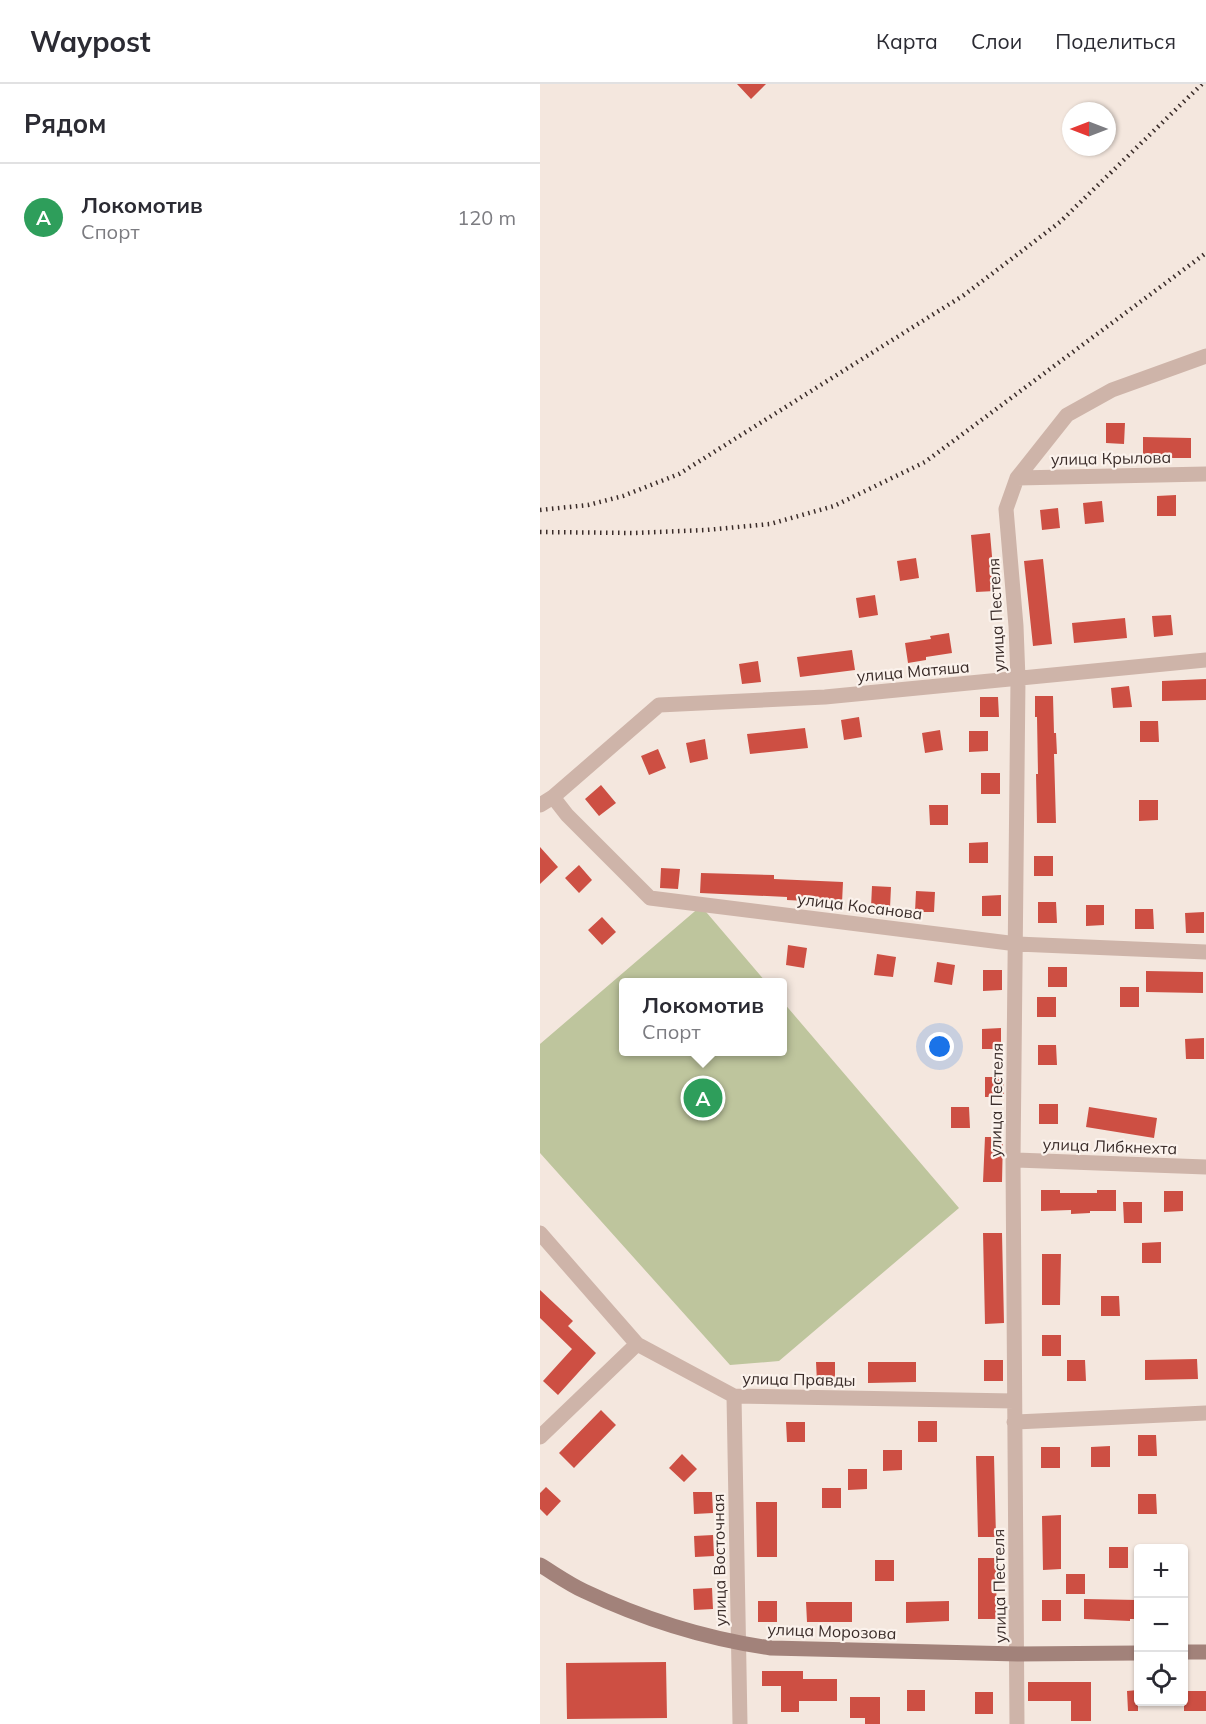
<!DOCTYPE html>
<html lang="ru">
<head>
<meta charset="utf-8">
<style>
  :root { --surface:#fff; --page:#f2f2f3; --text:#2b2b33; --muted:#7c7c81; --line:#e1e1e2; --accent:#1c5f59 }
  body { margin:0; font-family:Mulish,sans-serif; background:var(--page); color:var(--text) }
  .controls { position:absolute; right:18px; bottom:18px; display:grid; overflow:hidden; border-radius:6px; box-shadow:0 2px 4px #0004 }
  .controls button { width:54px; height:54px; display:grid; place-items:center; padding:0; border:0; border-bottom:2px solid var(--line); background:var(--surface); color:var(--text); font:30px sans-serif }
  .compass { position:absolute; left:522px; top:18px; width:54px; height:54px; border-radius:50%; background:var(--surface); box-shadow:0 2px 4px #0004; rotate:270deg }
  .you { position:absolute; left:400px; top:963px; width:21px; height:21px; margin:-15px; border:4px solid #fff; border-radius:50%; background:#1a73e8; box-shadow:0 0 0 9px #1a73e833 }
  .badge { display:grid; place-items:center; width:39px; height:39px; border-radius:50%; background:var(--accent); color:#fff; font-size:20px; font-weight:700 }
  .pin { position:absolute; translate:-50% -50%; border:3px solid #fff; box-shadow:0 2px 6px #0006 }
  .popup { position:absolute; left:79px; top:894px; width:168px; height:78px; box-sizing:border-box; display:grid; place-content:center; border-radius:6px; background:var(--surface); filter:drop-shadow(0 2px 4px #0005); font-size:20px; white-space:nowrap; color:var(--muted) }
  .popup b { font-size:22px; color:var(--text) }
  .popup::after { content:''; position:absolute; left:50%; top:100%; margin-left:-12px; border:12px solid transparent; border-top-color:var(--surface) }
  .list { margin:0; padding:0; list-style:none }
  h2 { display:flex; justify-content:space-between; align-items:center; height:78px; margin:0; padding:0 24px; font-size:26px }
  h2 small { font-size:20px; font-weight:400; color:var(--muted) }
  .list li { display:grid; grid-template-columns:39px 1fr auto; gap:18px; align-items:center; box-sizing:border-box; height:108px; padding:0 24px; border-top:2px solid var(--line) }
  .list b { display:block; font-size:22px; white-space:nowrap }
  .list p { margin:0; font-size:20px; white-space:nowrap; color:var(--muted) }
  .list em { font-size:20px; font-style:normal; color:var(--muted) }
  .icon { flex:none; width:33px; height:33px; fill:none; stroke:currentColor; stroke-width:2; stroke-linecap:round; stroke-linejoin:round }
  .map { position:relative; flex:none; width:666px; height:1640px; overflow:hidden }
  header { display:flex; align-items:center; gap:36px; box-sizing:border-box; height:84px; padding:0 30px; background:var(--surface); border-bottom:2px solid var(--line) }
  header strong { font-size:28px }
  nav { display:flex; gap:33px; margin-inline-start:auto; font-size:21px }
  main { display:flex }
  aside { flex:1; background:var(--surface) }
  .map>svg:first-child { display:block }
  .green { fill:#bec59d }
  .building { fill:#cd4f43 }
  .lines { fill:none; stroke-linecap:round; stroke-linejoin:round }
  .street { stroke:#ceb4a9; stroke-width:15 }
  .secondary { stroke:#a2827a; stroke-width:15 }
  .rail { stroke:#3a2c29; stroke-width:4.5; stroke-dasharray:1.5 4.5; stroke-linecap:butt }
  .labels { text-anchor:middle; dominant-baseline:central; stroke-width:4.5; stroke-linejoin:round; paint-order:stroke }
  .street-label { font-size:16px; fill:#3a2c29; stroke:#fbf2ec }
</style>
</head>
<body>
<header>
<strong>Waypost</strong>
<nav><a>Карта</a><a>Слои</a><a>Поделиться</a></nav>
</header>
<main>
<aside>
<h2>Рядом<small></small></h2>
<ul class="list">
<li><span class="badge" style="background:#2e9e5b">A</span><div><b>Локомотив</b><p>Спорт</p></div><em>120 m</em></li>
</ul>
</aside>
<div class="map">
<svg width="666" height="1640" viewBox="0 0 666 1640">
  <rect width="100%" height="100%" fill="#f4e7de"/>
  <path class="green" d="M161,822L226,898H84V968H243V918L419,1124L239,1277L190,1281L0,1069V960Z"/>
  <path class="building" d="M197,0H226L211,15Z
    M566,339H585L584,360L566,359Z
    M603,353L651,354V374H603Z
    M636,411V432H617V412Z
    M562,417L564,438L545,440L543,419Z
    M518,424L520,444L502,446L500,426Z
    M450,449L455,507L436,508L431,451Z
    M376,474L379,494L360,497L357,477Z
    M503,475L512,560L493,562L484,477Z
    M335,511L338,531L319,534L316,514Z
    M631,531L633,551L614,553L612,532Z
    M585,534L587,554L534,559L532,539Z
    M409,549L412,569L386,573V576L368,579L365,559L391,555L390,552Z
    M312,566L315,586L260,593L257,573Z
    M218,577L221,598L202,600L199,580Z
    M666,595V616L622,617V597Z
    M589,602L592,623L573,624L571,604Z
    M495,612H513L514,649H516L517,670H514L516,739H497L496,690H498L497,633H495Z
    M440,613H458L459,633H440Z
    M319,633L322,653L304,656L301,636Z
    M600,637H618L619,658H600Z
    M265,644L268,664L210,670L207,650Z
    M400,646L403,666L385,669L382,649Z
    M429,647H448V667L429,668Z
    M165,655L168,675L150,679L146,659Z
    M118,665L126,684L109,691L101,672Z
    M441,689H460V710H441Z
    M61,701L76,719L59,732L45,715Z
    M599,716H618V736L599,737Z
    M389,721H408V741H390Z
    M448,758V779H429V759Z
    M0,763L18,783L0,800Z
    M494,772H513V792H494Z
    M39,781L52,796L39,809L25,794Z
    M121,784L140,785L138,805L120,804Z
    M161,789L234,791V795L303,798L302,819L247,816V813L160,809Z
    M332,802L351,803L350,824L331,823Z
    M376,807L395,808L394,828H375Z
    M461,811V832H442V812Z
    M498,818H516L517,839H498Z
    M546,821H564V841L546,842Z
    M595,825H613L614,845H595Z
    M664,828V849H646L645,829Z
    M62,833L76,848L62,861L48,846Z
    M248,861L267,864L264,884L246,881Z
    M337,870L356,873L353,893L334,891Z
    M397,878L415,881L412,901L394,898Z
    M508,883H527V903H508Z
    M443,886H462V906L443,907Z
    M606,887L663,888V909L606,908Z
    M580,903H599V923H580Z
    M497,913H516V933H497Z
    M461,944V965H442V945Z
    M664,954V975H646L645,955Z
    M498,961H516L517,981H498Z
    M445,993H463L464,1013H445Z
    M499,1020H518V1040H499Z
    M411,1023H429L430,1044H411Z
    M549,1023L617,1034L614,1054L546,1043Z
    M445,1053H463L462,1098H443Z
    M501,1106H520V1109H557V1106H576V1127H550V1129L531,1130V1126L501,1127Z
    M624,1107H643V1127L624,1128Z
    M583,1118H602V1139H584Z
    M443,1149H462L464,1239L445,1240Z
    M621,1158V1179H602V1159Z
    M502,1170H521L520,1221H502Z
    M0,1206L33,1237L28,1242L56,1269L18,1311L3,1297L32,1265L0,1234Z
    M561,1212H579L580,1232H561Z
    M502,1251H521V1272H502Z
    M657,1275L658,1295L605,1296V1276Z
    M444,1276H463V1297H444Z
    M527,1276H545L546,1297H527Z
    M276,1278H295V1298H277Z
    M328,1278H376V1298L328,1299Z
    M61,1326L76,1341L34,1384L19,1369Z
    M378,1337H397V1358H378Z
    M246,1338H265V1358H247Z
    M598,1351H616L617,1372H598Z
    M570,1362V1383H551V1363Z
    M501,1363H520V1384H501Z
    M343,1366H362V1386L343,1387Z
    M142,1370L157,1385L144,1398L129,1384Z
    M436,1372H454L456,1453H438Z
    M308,1385H327V1405L308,1406Z
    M6,1403L21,1417L7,1432L0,1425V1409Z
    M282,1404H301V1424H282Z
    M153,1408H172L173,1429L154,1430Z
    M598,1410H616L617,1430H598Z
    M216,1418H237V1473H217Z
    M521,1431V1485L503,1486L502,1432Z
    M173,1451L174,1472L155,1473L154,1452Z
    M569,1463H588V1484H569Z
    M438,1474H457L456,1535H438Z
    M335,1476H354V1497H335Z
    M526,1490H545V1510H526Z
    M172,1504L173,1525L154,1526L153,1505Z
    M544,1515L598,1516V1535H590V1537L544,1535Z
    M502,1516H521V1537H502Z
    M218,1517H237V1538H218Z
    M409,1517V1537L366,1539V1518Z
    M266,1518H312V1538H267Z
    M126,1578L127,1634L27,1635L26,1579Z
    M222,1587H263V1595H297V1617H259V1628H241V1602H222Z
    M488,1598H551V1637H531V1617H488Z
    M367,1606H385V1627H367Z
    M598,1606V1627H588L587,1607Z
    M644,1607H666V1627H644Z
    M435,1608H453V1630H435Z
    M310,1613H340V1640H325V1634H310Z"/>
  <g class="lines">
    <path class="street" d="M477,394L666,390
      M13,713L27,731L110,814L477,860L666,868
      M0,721L13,713L119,621L285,613L666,576
      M473,1076L666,1083
      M0,1149L97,1260L194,1312L474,1317
      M194,1312L200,1640
      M474,1338L666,1329
      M0,1353L97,1260
      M477,1640L473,1076L478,595L476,542L466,425L477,394L527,331L572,306L666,272"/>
    <path class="secondary" d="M0,1481C15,1490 29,1500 44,1507C103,1535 167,1555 231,1564L478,1570L598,1569
      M644,1568H666"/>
    <path class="rail" d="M0,426L48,421L83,412L139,390L424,211L520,138L662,0
      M0,448L93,449L166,446L230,440L294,422L385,378L666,169"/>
  </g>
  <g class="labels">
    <g class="street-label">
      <text transform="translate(571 374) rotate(-1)">улица Крылова</text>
      <text transform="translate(456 531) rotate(-93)">улица Пестеля</text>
      <text transform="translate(373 587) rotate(-5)">улица Матяша</text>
      <text transform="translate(320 822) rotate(7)">улица Косанова</text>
      <text transform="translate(456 1016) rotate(-89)">улица Пестеля</text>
      <text transform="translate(570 1062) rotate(2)">улица Либкнехта</text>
      <text transform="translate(259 1295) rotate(1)">улица Правды</text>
      <text transform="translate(179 1476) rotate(-91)">улица Восточная</text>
      <text transform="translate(459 1502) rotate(-91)">улица Пестеля</text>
      <text transform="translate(292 1547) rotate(2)">улица Морозова</text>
    </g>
  </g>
</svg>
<div class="controls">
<button>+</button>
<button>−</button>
<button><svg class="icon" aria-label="locate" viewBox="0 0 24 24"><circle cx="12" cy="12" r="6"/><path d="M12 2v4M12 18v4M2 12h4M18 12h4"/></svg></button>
</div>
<svg class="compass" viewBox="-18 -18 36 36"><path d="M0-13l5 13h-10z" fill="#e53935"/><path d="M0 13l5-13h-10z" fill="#7c7c81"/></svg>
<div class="you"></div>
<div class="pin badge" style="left:163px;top:1014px;background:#2e9e5b">A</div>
<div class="popup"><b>Локомотив</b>Спорт</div>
</div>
</main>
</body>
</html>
